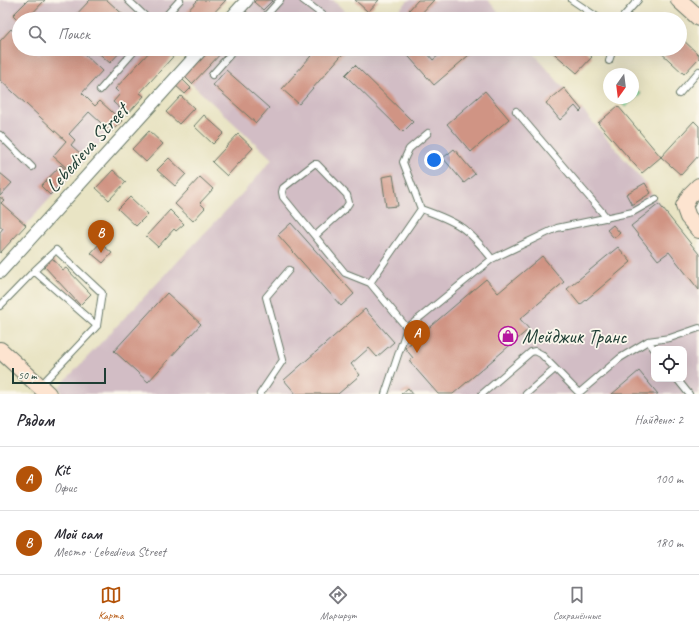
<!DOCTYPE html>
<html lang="ru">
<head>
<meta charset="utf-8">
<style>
  :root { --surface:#fff; --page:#f7f7f7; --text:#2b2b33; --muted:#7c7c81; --line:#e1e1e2; --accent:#b45309 }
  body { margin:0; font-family:Caveat,sans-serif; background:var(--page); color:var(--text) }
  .controls { position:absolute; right:12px; bottom:12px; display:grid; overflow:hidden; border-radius:8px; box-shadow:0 4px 16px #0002 }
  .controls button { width:36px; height:36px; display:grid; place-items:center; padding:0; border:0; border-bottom:1px solid var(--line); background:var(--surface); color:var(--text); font:20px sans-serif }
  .compass { position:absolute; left:603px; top:68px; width:36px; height:36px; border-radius:50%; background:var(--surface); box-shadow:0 4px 16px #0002; rotate:194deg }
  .scale { position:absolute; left:12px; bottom:10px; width:94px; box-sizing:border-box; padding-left:4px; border:2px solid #1f3d34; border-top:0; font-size:11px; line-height:14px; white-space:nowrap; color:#1f3d34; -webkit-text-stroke:3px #fbf7ec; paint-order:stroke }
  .you { position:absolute; left:434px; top:160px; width:14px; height:14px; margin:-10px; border:3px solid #fff; border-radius:50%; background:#1a73e8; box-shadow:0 0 0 6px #1a73e833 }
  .badge { display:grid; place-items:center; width:26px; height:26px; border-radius:50%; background:var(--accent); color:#fff; font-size:13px; font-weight:700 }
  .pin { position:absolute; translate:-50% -33px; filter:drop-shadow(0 1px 2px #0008) }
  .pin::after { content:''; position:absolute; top:21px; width:14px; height:12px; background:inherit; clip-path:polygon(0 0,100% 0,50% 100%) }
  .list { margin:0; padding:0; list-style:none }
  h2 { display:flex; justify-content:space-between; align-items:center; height:52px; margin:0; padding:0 16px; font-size:17px }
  h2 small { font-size:13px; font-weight:400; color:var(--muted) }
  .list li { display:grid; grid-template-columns:26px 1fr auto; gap:12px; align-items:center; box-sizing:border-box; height:64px; padding:0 16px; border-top:1px solid var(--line) }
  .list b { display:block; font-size:15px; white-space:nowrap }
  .list p { margin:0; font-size:13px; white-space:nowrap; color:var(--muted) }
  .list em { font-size:13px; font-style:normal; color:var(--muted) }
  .icon { flex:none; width:22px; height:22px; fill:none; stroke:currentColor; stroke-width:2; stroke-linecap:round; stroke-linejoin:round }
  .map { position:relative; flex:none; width:699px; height:394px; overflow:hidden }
  .search { position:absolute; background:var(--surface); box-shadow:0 4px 16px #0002; left:12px; right:12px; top:12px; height:44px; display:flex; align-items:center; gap:10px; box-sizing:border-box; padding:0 14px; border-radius:22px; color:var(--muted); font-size:15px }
  .sheet { height:180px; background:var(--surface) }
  nav { display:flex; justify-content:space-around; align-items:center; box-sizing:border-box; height:56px; border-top:1px solid var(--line); background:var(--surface); font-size:11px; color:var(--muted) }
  nav a { display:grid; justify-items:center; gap:2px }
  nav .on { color:var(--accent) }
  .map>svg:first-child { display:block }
  .industrial { fill:#d2bdc5; fill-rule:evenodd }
  .green { fill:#87e0a5; stroke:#538e6c }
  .building { fill:#d09484 }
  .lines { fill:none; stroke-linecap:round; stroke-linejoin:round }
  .lane-casing { stroke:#676; stroke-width:8 }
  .street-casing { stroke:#676; stroke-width:14 }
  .secondary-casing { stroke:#676; stroke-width:18 }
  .lane { stroke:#fff; stroke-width:6 }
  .street { stroke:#fff; stroke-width:12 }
  .secondary { stroke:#fde4d0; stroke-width:16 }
  .labels { text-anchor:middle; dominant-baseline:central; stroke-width:3.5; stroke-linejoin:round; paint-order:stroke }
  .street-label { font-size:20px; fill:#1f3d34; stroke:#fbf7ec }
  .poi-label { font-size:20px; fill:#1f3d34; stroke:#fbf7ec; text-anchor:start }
</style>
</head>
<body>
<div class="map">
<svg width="699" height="394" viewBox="0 0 699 394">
  <rect width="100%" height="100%" fill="#fbf7ec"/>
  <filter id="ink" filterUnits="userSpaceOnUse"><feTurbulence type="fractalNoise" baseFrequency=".025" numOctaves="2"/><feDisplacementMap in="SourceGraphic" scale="8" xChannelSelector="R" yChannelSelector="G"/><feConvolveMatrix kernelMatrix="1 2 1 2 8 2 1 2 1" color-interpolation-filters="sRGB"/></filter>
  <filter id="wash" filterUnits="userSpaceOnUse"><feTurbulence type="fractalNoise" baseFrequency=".012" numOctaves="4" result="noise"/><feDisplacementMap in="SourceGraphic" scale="16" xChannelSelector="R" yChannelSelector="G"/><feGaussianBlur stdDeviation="0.9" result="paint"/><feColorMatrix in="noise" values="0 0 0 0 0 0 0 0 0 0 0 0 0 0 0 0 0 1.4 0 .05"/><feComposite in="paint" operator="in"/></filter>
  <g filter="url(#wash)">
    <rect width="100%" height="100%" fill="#e9e4c4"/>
    <path class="industrial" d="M0,0H226L208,19H19V49H180L140,92L144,96L0,253Z
      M252,0H333L353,19H234Z
      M409,0H488L504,19H389Z
      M205,49H530L645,183L651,193L699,253V394H63L59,387L253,182L272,159L181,74ZM654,349H684V379H654Z"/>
    <path class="green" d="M633,87L641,94L625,107L616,98H633Z"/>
    <g id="blocks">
      <path class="building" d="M28,0H45L27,19H19V21L13,15Z
        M90,0H107L128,19H72Z
        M198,0H226L208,19H180Z
        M256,0H273L263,10L254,2Z
        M355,0H379L368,12Z
        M418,0H434L417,18L409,10Z
        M245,10L253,19H237Z
        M11,29L19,36V49H33L39,55L45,49H79L102,71L82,93L95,106L100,101L122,121L111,132L89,112L69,134L75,140L71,145L81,154L68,169L53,156L66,141L0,80V41Z
        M680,37L699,55V58L684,74L657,49H680Z
        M94,49H123L110,63Z
        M152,49H180L140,93L144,96L127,115L113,102L120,94L115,89Z
        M208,49H225L192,84L183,75Z
        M317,49H347L299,104L282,89Z
        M402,49H424L433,60L446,49H476L434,85Z
        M549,49H584L592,57L577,73Z
        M355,65L413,122L403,132L345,75Z
        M226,70L269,108L256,123L213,85Z
        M181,78L191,88L185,94L175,85Z
        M564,88L582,110L580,112L575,106L560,120L546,103Z
        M485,91L509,119L471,152L447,124Z
        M181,96L194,108L179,124L166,112Z
        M618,106L661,157L642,173L598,123Z
        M204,115L224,133L213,144L194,126Z
        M694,121L699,126V155L681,175L661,157Z
        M149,131L163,144L146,162L132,149Z
        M238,134L253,148L227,176L212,162Z
        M454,149L475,174L464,183L443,158Z
        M169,158L186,174L175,186L157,170Z
        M61,165L70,173L50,195L41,186Z
        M113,170L126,182L109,200L96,188Z
        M0,173L12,183L0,196Z
        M393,175L398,206L386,207L382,177Z
        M200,177L213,189L200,203L205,208L193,221L175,204Z
        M645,183L651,193L632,205L626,194Z
        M0,197L4,200L1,203L26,225L0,253V232L3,228L0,226Z
        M130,197L148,214L136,226L118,209Z
        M659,204L699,254V290L669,252L658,260L631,226Z
        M170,210L184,224L176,231L174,229L158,247L146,236Z
        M291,223L354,294L341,306L278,235Z
        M613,225L620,233L614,238L607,230Z
        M100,243L112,253L103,263L91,253Z
        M618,247L631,262L580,305L567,289Z
        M542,256L564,282L520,319L529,329L453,394H438L409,361L413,358L405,348L486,279L498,293Z
        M52,258L63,270L66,268L91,294L80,305L44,266Z
        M167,293L201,324L148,382L114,351Z
        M365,309L394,342L377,357L369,348L351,364L360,375L338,394H296L284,380Z
        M639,371L658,394H612Z
        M408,388L413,394H401Z"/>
    </g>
  </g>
  <g filter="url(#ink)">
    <use href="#blocks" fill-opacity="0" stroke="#676" stroke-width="1"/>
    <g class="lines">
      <g class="lane-casing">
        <path id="lane" d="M128,0L148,19
          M303,0L328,19
          M572,0L600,19
          M163,19L180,0
          M263,19L280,0
          M621,19L638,0
          M609,61L613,49
          M212,75L235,49
          M100,90L136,49
          M679,94L699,71
          M516,111L607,218
          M0,135L32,167
          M421,209C458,222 468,228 492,259L557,228L633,212L656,199
          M315,236L345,209L349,203L347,195L317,164H314L283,188L282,192L283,197L345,273L370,283
          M34,271L56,250L102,293L97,326
          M0,306L34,271L97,326L40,386
          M407,328L370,283L421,209L403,162L409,149L428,133
          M654,349L648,341L670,338L699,328
          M677,379L689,394
          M260,394L283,360L266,297L289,270
          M385,394L407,328L492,259
          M482,394L531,352L535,351L541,354L579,393L620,358L648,341
          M526,394L555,369"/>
      </g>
      <g class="street-casing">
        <path id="street" d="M230,19L247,0
          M0,272L202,49"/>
      </g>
      <g class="secondary-casing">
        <path id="secondary" d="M679,0L699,18
          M699,186L690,195L684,206L688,217L699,230
          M0,350L48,394"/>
      </g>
      <use href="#lane" class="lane"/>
      <use href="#street" class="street"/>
      <use href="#secondary" class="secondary"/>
    </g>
  </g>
  <defs>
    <g id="shop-ring" transform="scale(1)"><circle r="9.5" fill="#fbf7ec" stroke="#b5179e" stroke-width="1.5"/><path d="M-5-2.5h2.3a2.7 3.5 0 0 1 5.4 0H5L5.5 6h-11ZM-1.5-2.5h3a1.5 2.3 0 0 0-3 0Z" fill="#b5179e"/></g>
  </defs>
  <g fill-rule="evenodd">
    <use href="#shop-ring" x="508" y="336"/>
  </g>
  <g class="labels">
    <g class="street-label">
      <text transform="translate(87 148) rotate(-48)">Lebedieva Street</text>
    </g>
    <g class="poi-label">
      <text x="522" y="336">Мейджик Транс</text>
    </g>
  </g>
</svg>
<div class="controls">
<button><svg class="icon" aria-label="locate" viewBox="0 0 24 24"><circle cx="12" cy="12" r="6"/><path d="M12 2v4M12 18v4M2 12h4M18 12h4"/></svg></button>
</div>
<svg class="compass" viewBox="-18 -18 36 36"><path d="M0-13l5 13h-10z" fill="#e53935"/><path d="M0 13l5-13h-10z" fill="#7c7c81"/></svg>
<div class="scale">50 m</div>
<div class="you"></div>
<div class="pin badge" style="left:417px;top:353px">A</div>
<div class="pin badge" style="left:101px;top:253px">B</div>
<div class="search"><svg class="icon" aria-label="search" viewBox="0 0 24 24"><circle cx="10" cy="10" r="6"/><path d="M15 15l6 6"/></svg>Поиск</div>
</div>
<section class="sheet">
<h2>Рядом<small>Найдено: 2</small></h2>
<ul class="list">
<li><span class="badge">A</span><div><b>Kit</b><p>Офис</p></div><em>100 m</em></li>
<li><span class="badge">B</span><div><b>Мой сам</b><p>Место · Lebedieva Street</p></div><em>180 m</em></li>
</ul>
</section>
<nav>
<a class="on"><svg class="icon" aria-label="map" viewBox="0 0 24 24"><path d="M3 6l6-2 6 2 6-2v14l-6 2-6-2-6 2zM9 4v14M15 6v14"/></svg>Карта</a>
<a><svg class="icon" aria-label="directions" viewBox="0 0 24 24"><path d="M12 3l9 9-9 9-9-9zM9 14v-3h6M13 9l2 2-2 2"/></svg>Маршрут</a>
<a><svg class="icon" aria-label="saved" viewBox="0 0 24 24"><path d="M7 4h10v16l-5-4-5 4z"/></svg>Сохранённые</a>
</nav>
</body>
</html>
